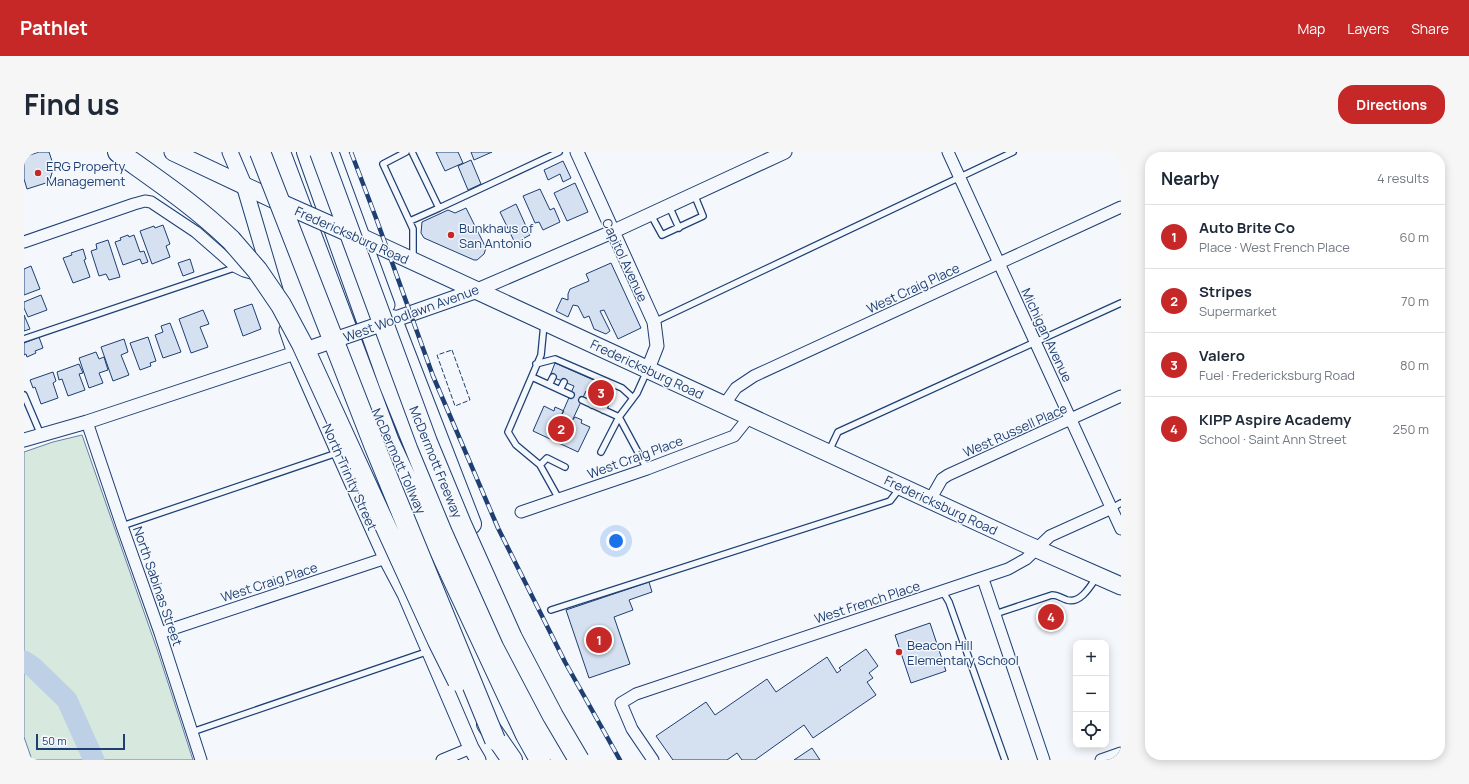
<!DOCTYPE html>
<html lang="en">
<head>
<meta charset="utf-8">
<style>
  :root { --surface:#fff; --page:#f6f6f7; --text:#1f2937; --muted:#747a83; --line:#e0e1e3; --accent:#c62828 }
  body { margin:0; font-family:Manrope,sans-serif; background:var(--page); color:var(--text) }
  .controls { position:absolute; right:12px; bottom:12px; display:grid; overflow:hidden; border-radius:8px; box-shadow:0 2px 10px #0003 }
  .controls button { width:36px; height:36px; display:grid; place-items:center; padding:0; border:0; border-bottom:1px solid var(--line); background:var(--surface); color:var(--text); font:20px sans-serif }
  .scale { position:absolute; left:12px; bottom:10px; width:89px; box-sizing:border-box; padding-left:4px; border:2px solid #1d3f73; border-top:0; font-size:11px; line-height:14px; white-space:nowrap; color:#1d3f73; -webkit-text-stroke:3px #f4f7fb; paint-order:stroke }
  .you { position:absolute; left:592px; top:389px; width:14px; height:14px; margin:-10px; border:3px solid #fff; border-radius:50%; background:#1a73e8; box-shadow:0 0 0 6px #1a73e833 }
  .badge { display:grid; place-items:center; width:26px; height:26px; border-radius:50%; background:var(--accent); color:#fff; font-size:13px; font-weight:700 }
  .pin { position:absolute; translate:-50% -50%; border:2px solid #fff; box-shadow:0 1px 4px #0006 }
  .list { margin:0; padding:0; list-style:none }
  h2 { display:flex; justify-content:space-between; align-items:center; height:52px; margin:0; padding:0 16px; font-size:17px }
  h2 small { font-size:13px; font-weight:400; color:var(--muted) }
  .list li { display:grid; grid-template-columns:26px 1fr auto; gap:12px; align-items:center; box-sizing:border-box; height:64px; padding:0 16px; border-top:1px solid var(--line) }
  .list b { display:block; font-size:15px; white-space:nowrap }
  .list p { margin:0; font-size:13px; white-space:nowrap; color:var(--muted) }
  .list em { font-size:13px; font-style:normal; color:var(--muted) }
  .icon { flex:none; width:22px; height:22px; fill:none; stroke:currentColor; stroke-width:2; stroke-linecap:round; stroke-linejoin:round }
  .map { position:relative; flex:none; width:1097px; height:608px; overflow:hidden; border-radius:16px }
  header { display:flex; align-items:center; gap:24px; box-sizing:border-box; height:56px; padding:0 20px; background:var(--accent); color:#fff }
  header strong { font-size:19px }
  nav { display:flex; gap:22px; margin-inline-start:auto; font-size:14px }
  .intro { display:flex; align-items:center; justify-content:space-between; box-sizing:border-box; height:96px; padding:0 24px }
  h1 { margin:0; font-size:28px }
  .button { padding:10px 18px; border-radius:16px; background:var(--accent); color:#fff; font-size:14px; font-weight:700 }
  main { display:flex; gap:24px; padding:0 24px }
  aside { flex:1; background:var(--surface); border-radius:16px; box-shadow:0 2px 10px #0003 }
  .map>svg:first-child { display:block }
  .green { fill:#d7e8df; stroke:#687fa3 }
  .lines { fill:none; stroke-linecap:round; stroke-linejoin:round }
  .river { stroke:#bed0e5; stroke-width:21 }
  .building { fill:#d5e0f0; stroke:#1d3f73 }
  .service-casing { stroke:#1d3f73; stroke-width:8 }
  .minor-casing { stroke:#1d3f73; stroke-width:13 }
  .tertiary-casing { stroke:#1d3f73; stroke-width:15 }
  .secondary-casing { stroke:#1d3f73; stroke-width:17 }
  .primary-casing { stroke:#1d3f73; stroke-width:19 }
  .motorway-casing { stroke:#1d3f73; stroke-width:22 }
  .service { stroke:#f4f7fb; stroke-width:5.5 }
  .minor { stroke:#f4f7fb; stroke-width:11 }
  .tertiary { stroke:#f4f7fb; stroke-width:13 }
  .secondary { stroke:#f4f7fb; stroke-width:15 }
  .primary { stroke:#f4f7fb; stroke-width:17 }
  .motorway { stroke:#f4f7fb; stroke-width:20 }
  .rail-casing { stroke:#1d3f73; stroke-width:4.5 }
  .rail { stroke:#f4f7fb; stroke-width:3; stroke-dasharray:9; stroke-linecap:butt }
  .secondary-bridge-casing { stroke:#1d3f73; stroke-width:17; stroke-linecap:butt }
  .primary-bridge-casing { stroke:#1d3f73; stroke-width:19; stroke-linecap:butt }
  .motorway-bridge-casing { stroke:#1d3f73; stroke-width:22; stroke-linecap:butt }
  .secondary-bridge { stroke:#f4f7fb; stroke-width:15 }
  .primary-bridge { stroke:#f4f7fb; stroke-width:17 }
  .motorway-bridge { stroke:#f4f7fb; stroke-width:20 }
  .fence { stroke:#1d3f73; stroke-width:1; stroke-dasharray:5 2; stroke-linecap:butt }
  .poi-dot { fill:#c62828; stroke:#f4f7fb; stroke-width:1.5 }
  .labels { text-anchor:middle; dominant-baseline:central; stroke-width:3; stroke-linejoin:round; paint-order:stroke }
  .poi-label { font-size:13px; fill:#1d3f73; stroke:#f4f7fb; text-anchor:start }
  .street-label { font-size:13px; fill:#1d3f73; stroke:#f4f7fb }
</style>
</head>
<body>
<header>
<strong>Pathlet</strong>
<nav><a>Map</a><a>Layers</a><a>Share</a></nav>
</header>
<div class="intro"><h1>Find us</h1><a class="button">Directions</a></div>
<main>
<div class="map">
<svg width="1097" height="608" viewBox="0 0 1097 608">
  <rect width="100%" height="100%" fill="#f4f7fb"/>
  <path class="green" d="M58,283L134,500L169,608H8L0,585V300L29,290Z"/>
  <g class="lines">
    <path class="river" d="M0,509L9,515L43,548L70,608"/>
  </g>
  <path class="building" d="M15,0H25L30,15L25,30L3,37L0,27V5Z
    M412,0H434L439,11L421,19Z
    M447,0H468L450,8Z
    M447,8L457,32L444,38L434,14Z
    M539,9L547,26L539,30L536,22L524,28L520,18Z
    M551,31L564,60L543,69L530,41Z
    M516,37L526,58L530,56L536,70L519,78L515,70L511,71L499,44Z
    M492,52L506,83L491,91L476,60Z
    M442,56L462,96L460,102L453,108H450L400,86L397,81L398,70L424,58L431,61Z
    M139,73L146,92L142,94L146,105L128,112L116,79L130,74L131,76Z
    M104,83L105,85L110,83L116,100L120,99L124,110L118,112L116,107L99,113L91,90L97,88L96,86Z
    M84,88L96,125L85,128L82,122L75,124L67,99L73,97L72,92Z
    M59,97L62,107L60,108L66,125L49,131L39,106L48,103L47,101Z
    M166,107L170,120L159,124L154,111Z
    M587,111L617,176L594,187L580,158L576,159L586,179L582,182L570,177L565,164L560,166L554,154L549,153L544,165L532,159L538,146L544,148V142L546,137L565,129L562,122Z
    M7,114L16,137L0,143V117Z
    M17,143L23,158L4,165L0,156V150Z
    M228,152L237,177L219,184L210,158Z
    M179,158L185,172L176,175L184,195L167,201L155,167Z
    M0,163L6,177L0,179Z
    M146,171L157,200L139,206L131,183L139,180L137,174Z
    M15,185L19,196L11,199L12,201L3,205L2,202L0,203V191Z
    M124,185L132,209L126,211L127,214L116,218L106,191Z
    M100,187L104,200L97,203L105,223L89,229L77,195Z
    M72,200L75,207L80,205L84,218L75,221L79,231L65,236L55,206Z
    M531,211L590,237L585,250L562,239L548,269L537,264L550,234L526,224Z
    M55,212L59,221L55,222L61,238L44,244L38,227L35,228L33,220Z
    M29,220L32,229L29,231L34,246L17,252L11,235L9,236L6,228Z
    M520,254L530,259L531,255L540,259L537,264L548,269L551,265L558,268L557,271L566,275L554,300L509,279Z
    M625,430L628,440L605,448L609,458L590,465L606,512L565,526L542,458Z
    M906,471L922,519L887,531L871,483Z
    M842,497L854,514L845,521L849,526L843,530L852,543L789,586L780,573L731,608H718L713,601L703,608H649L632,584L682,550L691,563L743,527L752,540L803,505L813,521L817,518L815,516Z
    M788,596L796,608H770Z"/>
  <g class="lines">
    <g class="service-casing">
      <path id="service" d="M382,0L359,12L389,77V107
        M645,54L655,76
        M415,56L535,0
        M627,63L638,83L679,64L670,42
        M386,69L415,56L388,0
        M630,170L989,0
        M520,172L517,203L484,280L492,293L516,313L535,347
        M0,187L213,115
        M512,212L531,207L598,236L609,246
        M508,225L547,243
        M525,233L529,225
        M536,238L540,230
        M0,243L17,283
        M558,248L595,265L577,300
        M568,253L572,244
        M579,258L583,249
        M805,299L814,280L1097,151
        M516,313L523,306L541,315
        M623,317L595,265L613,241L623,219
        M1088,356L1097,351
        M98,374L313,301
        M919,440L925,450L981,608
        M527,458L866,349L876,336
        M971,462L1028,443C1034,443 1037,446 1043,448C1056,452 1066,435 1072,426
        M168,580L405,499"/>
    </g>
    <g class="minor-casing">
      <path id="minor" d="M924,0L1097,377
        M0,90L110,52L121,49L127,50L172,80L212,115L220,119L227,121L234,119
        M700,253L712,236L730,224L1097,55
        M63,270L98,374L136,481L177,608
        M906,348L918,327L924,323L1097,244
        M497,360L623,317L710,284L726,264
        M959,427L1020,608
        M136,481L362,406
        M418,608L447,596
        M629,608L608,577L597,551L612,542L984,417L1002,407L1026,384L1088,356
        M1077,608L1097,601"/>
    </g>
    <g class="tertiary-casing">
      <path id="tertiary" d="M553,0L630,170L633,194L624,217
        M451,139L588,80L761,0
        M0,288L63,270L271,201"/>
    </g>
    <g class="secondary-casing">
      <path id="secondary" d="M206,0L220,33L251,138
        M307,0L363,153
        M360,171L451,139
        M263,178L271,201L315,301L362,406L381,442L447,596L454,608"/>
    </g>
    <g class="primary-casing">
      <path id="primary" d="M149,0L255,50
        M339,86L997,390L1097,434"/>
    </g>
    <g class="motorway-casing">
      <path id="motorway" d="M94,0C133,28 172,54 207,88
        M256,0L365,290L502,583L516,608
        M283,0L365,231L409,340L455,449L499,535L538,608
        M368,168L447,372
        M463,572L488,608"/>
    </g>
    <use href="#service" class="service"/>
    <use href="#minor" class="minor"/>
    <use href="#tertiary" class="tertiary"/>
    <use href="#secondary" class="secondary"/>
    <use href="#primary" class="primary"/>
    <use href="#motorway" class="motorway"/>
    <g class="rail-casing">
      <path id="rail" d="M327,0L352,66L409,224L474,376L541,510L596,608"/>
    </g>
    <use href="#rail" class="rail"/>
    <g class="secondary-bridge-casing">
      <path id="secondary-bridge" d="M284,197L360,171"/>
    </g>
    <g class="primary-bridge-casing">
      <path id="primary-bridge" d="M255,50L327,82"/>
    </g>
    <g class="motorway-bridge-casing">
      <path id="motorway-bridge" d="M236,0L351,295L471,588
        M296,0L403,290L437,372L488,486L529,564L555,608
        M207,88L233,118L257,153L278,192L414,489L434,529"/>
    </g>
    <use href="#secondary-bridge" class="secondary-bridge"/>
    <use href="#primary-bridge" class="primary-bridge"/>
    <use href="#motorway-bridge" class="motorway-bridge"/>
    <path class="fence" d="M428,198L446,248L431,254L413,203Z"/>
  </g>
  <g class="poi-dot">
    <circle cx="14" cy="21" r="4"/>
    <circle cx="427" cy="83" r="4"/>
    <circle cx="875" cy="500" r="4"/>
  </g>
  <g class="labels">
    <g class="poi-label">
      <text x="22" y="14">ERG Property<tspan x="22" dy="15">Management</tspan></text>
      <text x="435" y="76">Bunkhaus of<tspan x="435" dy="15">San Antonio</tspan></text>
      <text x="883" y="493">Beacon Hill<tspan x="883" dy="15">Elementary School</tspan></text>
    </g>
    <g class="street-label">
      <text transform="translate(328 83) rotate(24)">Fredericksburg Road</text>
      <text transform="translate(601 108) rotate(65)">Capitol Avenue</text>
      <text transform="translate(889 136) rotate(-25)">West Craig Place</text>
      <text transform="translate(387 161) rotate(-20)">West Woodlawn Avenue</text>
      <text transform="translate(1023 183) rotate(65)">Michigan Avenue</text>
      <text transform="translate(623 217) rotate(25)">Fredericksburg Road</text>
      <text transform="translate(991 278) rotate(-24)">West Russell Place</text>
      <text transform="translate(611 305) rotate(-20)">West Craig Place</text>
      <text transform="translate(375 309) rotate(66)">McDermott Tollway</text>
      <text transform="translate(412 310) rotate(68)">McDermott Freeway</text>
      <text transform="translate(326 325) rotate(66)">North Trinity Street</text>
      <text transform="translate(917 353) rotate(25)">Fredericksburg Road</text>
      <text transform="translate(245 430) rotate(-18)">West Craig Place</text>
      <text transform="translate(134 434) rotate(71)">North Sabinas Street</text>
      <text transform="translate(843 450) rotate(-18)">West French Place</text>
    </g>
  </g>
</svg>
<div class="controls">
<button>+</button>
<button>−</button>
<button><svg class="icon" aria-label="locate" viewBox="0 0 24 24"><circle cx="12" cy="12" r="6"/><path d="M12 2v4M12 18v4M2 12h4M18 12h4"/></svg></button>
</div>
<div class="scale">50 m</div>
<div class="you"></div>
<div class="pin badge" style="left:575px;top:488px">1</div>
<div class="pin badge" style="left:537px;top:277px">2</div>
<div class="pin badge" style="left:577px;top:241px">3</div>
<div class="pin badge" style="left:1027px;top:465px">4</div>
</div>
<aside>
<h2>Nearby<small>4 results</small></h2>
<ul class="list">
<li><span class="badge">1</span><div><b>Auto Brite Co</b><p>Place · West French Place</p></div><em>60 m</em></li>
<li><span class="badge">2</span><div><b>Stripes</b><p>Supermarket</p></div><em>70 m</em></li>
<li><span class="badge">3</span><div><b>Valero</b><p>Fuel · Fredericksburg Road</p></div><em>80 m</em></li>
<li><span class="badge">4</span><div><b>KIPP Aspire Academy</b><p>School · Saint Ann Street</p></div><em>250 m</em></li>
</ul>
</aside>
</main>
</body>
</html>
